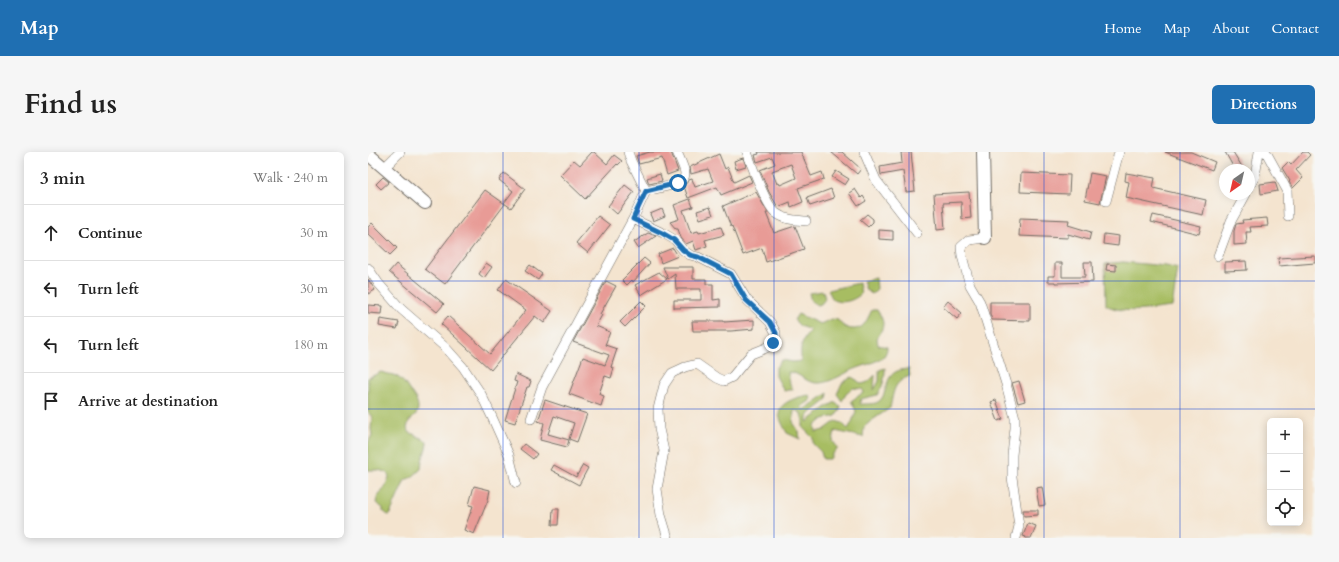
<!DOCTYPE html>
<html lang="en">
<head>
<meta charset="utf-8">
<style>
  :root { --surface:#fff; --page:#f6f6f6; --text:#222; --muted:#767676; --line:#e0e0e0; --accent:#1f6fb2 }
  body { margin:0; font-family:Cardo,serif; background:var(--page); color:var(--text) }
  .controls { position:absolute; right:12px; bottom:12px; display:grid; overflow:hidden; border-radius:6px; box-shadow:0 2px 10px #0003 }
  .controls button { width:36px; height:36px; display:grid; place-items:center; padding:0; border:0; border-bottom:1px solid var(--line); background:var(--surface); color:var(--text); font:20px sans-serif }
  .compass { position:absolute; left:851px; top:12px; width:36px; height:36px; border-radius:50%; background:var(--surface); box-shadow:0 2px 10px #0003; rotate:214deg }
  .stop { position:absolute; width:12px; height:12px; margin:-9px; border:3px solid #1f6fb2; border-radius:50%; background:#fff }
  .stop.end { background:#1f6fb2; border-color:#fff; box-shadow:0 1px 4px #0008 }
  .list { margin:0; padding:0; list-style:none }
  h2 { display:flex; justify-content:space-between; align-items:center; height:52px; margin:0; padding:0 16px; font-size:17px }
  h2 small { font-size:13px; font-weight:400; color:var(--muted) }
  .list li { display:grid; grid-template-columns:26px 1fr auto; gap:12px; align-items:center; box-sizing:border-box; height:56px; padding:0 16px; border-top:1px solid var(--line) }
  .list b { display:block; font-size:15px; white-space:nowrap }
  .list em { font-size:13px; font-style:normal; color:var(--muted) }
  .icon { flex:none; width:22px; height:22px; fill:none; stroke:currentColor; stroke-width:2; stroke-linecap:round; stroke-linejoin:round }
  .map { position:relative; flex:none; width:947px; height:386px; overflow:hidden; border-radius:6px }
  header { display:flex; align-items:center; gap:24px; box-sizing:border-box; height:56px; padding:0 20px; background:var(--accent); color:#fff }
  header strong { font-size:19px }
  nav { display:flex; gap:22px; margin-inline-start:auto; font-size:14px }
  .intro { display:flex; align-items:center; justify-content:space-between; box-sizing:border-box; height:96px; padding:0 24px }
  h1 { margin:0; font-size:28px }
  .button { padding:10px 18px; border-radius:6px; background:var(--accent); color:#fff; font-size:14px; font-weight:700 }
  main { display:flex; gap:24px; padding:0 24px }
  aside { flex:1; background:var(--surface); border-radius:6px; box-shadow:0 2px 10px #0003 }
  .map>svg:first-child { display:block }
  .green { fill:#a7bd62; stroke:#697446 }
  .building { fill:#e89b96; fill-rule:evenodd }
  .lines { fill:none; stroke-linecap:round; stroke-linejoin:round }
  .street-casing { stroke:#716c64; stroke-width:10 }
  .secondary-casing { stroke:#716c64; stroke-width:14 }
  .street { stroke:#fff; stroke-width:9 }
  .secondary { stroke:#fff; stroke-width:12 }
  .route { stroke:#1f6fb2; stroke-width:5 }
  .grid { fill:none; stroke:#1d4ed8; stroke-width:1; stroke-opacity:0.55 }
</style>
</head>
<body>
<header>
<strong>Map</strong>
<nav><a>Home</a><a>Map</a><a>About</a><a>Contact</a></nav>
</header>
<div class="intro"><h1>Find us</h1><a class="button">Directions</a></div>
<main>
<aside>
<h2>3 min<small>Walk · 240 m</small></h2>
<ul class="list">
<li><svg class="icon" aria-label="ahead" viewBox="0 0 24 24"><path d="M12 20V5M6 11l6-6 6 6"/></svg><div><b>Continue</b></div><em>30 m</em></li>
<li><svg class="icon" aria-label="left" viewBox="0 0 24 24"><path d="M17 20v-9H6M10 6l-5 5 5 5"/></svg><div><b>Turn left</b></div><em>30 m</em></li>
<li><svg class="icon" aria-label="left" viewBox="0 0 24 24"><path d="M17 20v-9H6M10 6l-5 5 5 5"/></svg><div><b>Turn left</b></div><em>180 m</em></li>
<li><svg class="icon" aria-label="arrive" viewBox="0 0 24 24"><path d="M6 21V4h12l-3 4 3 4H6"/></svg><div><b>Arrive at destination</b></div></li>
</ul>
</aside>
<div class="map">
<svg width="947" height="386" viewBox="0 0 947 386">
  <rect width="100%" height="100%" fill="#f6f6f2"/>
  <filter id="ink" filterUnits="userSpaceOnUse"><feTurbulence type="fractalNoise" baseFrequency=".025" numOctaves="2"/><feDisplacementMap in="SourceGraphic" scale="8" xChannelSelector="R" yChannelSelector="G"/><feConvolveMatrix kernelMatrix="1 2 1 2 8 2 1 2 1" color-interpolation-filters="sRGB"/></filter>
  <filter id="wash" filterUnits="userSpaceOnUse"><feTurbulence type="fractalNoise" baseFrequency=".012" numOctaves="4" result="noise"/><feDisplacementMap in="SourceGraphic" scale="16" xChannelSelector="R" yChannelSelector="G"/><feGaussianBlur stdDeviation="0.9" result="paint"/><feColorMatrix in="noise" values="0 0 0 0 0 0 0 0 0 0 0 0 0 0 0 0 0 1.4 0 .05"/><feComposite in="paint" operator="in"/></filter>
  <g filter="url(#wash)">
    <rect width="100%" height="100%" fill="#f4e4cf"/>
    <path class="green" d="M755,110L798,114L810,117L804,155C783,157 756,163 738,153L737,112Z
      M508,126L509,137L504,142L498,138L495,129Z
      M491,131L493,142C485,149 475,152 465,148L460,138Z
      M455,139L457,147L453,152L449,153L443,149L441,141Z
      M504,158H509C518,172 516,173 509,187L510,193L519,195C519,199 518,201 516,204C507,211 497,213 487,217C476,221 464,230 452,231C437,232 434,221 420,220L422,232L425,237L416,239L408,224V215L414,208L425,210L433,209C433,202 432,195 435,189C437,185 440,182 442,178L432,174L426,168L430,162L452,172L464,167L470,168C474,175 484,180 493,175C498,172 501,163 504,158Z
      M517,216C517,227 515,235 509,243L493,247L492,252C497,252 504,252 508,251C524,244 511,217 541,217L542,224C525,230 526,239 522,256L503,269L496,275L495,285L467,279L465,289L469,295V298L465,301L462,307H455L453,300L445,292V286L435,276V267L432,260L426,258L425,270L431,280L432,287L419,281C416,275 411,267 411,261C412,249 433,244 442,243L443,248L433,255L435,258C444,253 452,246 460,241L459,248L439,264V270L460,254L468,250L473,255L468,264L455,267L447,274L448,280L456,278L468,269L474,271L480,277L484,270L488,259L483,249L496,240L494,237L485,236L478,242L474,249L469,242L474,231L484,225L494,232L500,230L507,223L506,238L511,229V218Z
      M13,220C18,222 24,222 28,224C34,227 38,233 41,238C51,249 55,260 41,269L39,276L41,280L59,289C59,299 53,306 53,317L44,325L37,328L22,362L20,363L15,359V356L8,351L9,346L17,335L21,325L19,321L11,318H0V291L4,283L3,277L4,265L0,260V226Z"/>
    <g id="blocks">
      <path class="building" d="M224,0H226L239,12L246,3L254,9L250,13L249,12L217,47L192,23L206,8L212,13Z
        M282,0H303L310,19L299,23L294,6L271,12L268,4Z
        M390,0H433L443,24L454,20L456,27L430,36L435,50L423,55L422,50L410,55L401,40L392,18L407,12L404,5L389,10L387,3L391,2ZM423,12L428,26L412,33L411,31L409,32L404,19Z
        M463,0H474L493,17L489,22Z
        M533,0H543L547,39L538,40L535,19L513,23L512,15L534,11Z
        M797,0H823L847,10L844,18Z
        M857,0H865L876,18H867Z
        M935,0H939L942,3L928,18L935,26L925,36L921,30L922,29L914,16L920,10L923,13Z
        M351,2L357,17L360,15L366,30L381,23L384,30L353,43L349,35L320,46L316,34L321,28L324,27L327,35L345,29L340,17L323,22L322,15Z
        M375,6L378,14L368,17L366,9Z
        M468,19L481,27L477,33L464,25Z
        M136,21L157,37L143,56L136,51L145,39L131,28Z
        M653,21L702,23L701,42L652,40Z
        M722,21L738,24L732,51L717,48Z
        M758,21L787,26L785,36L838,48L835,63L758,46L761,30L757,29Z
        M292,22L294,29L281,32L279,26Z
        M15,25L21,30L13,37L8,32Z
        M907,30L910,39L893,42L892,32Z
        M257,33L266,40L249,62L240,54Z
        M463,37L466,46L442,54L439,46Z
        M487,37L493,46L495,44L498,49L490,54L481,41Z
        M117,38L137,52L77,132L57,117Z
        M388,40L400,61H398L406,81L427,74L436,97L398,110L394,96L375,103L364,74L363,75L355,54Z
        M601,40L603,66L594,67L593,50L575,51L577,77L569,78L566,42Z
        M322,47L325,55L315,58L323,81L330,79L331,81L353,75L356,83L337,88L339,94L328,98L325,89L318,92L313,86L310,77H308L302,70L311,67L306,53Z
        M342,55L345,63L332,67L329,59Z
        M294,57L297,64L285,69L282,62Z
        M499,62L505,67V70L500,75L492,68Z
        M785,63L833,74L831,82L783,70Z
        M230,64L242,73L220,101L208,91Z
        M652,66L701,68L700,73L723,80L721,88L700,82V86L651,84Z
        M899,66L900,74L882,75L883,80H878L879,92L866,93V79L868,72L875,71L874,68Z
        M4,71L29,96L22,103L0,82V75Z
        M511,78L525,79V88L511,87Z
        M280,81L288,84L270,96L266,90Z
        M736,82L751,84L750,94L735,92Z
        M305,96L310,104L293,111L290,102Z
        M947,104V111L911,114L910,106Z
        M276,106L282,111L265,130L264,128L259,133L254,128Z
        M878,109L879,118L857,119V110Z
        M716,110H724L725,130L687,131V130H680V124H687V111H694V125H717Z
        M118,111L124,115L116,126L111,122Z
        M28,112L76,152L69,160L21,120Z
        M739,112L748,113V119L738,118Z
        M162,113L174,122L170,128L157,119Z
        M295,115H325V127H338V132H345V148L352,147V155L306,156V148H333V137H308L307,122L300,127Z
        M291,120L299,127L273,143L267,133Z
        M0,127L7,138L0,142Z
        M138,127L184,159L176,171L167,164L123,218L73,172L80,164L122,202L158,158L130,138Z
        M238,129L248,134L232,162L234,163L228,174L242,180L237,193L249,197L243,215L246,216L243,226L237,224L231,242L236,244L233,254L201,242L215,205L237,213L241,203L205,190Z
        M273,149L278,154L257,175L252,170Z
        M580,149L594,161L589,167L575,155Z
        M622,150H662V169L624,168L622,162Z
        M0,153L14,154L13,162L0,161Z
        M12,167L31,170L29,177L11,174Z
        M386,168V177L363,179H325L324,169H356V170Z
        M148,222L163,229L161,235H159L147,271L137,268L149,230L146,229Z
        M651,229L657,249L650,251L644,231Z
        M177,248L219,262L209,290L201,287L206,271L186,264L180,282L201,288L199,295L172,288L176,271L170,269Z
        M628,248L635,267L630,269L623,250Z
        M156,292L169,302L165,307L152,297Z
        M186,313L208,325L215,313L220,316L211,333L183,318Z
        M106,334L122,338L120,348L106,382L96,378L105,354L101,353Z
        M674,335L677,353L671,354L668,336Z
        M185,357H191L190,373H184Z
        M655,358H670V363L656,364Z
        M660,371L668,374L663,386H657L658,385L655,384Z"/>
    </g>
  </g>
  <g filter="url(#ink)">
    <use href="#blocks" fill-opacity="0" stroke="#716c64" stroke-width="1"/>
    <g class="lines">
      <g class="street-casing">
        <path id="street" d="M379,0C384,14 398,54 408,61C417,68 428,68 438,69
          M496,0L508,28L549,81
          M898,0L919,38L920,64
          M16,16L32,0
          M881,36L887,24L891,0
          M278,39C287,36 317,34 317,22C317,17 311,5 309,0
          M738,49L751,0
          M265,67L295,81L307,88L315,98L322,103L330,105L363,122L379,148L402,170L408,181V185L405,191L398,196L383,202L364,225L356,229L349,226L329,212L317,215L304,221L296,233L290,257L291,277L296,299L289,337L293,363L300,386
          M617,86L601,88L593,95L594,104L602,133L612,150L638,232L647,266V276L644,303V325L651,374L648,386
          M850,104L863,69L878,42
          M0,116L11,132L33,157L78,196L95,215L113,242L124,265L141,303L148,331
          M163,267L174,235L265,67L278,39L263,9L260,0"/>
      </g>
      <g class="secondary-casing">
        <path id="secondary" d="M615,0L617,86
          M0,2L57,51"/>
      </g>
      <use href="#street" class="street"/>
      <use href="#secondary" class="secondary"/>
    </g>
  </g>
  <g class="lines" filter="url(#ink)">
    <path class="route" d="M310,31L278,39L265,67L294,81L306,88L315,98L322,103L330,105L363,122L378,148L402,170L408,181V185L405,191"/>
  </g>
  <path class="grid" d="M135,0V386M271,0V386M406,0V386M541,0V386M676,0V386M812,0V386M0,129H947M0,257H947"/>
</svg>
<div class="controls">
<button>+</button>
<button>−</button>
<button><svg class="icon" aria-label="locate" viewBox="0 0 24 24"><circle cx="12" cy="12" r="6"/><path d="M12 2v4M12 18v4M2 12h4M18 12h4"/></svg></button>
</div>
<svg class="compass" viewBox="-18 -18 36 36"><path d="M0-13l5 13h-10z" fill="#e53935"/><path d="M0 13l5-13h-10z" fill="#767676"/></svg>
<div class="stop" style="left:310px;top:31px"></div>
<div class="stop end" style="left:405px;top:191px"></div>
</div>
</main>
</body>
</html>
